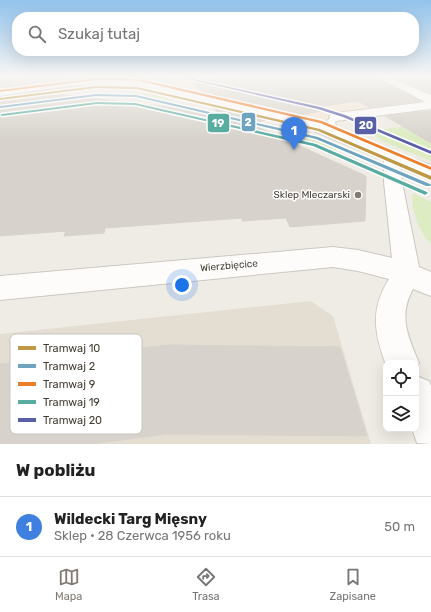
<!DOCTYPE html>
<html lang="pl">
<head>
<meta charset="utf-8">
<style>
  :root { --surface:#fff; --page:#f2f2f2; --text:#222; --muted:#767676; --line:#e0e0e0; --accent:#807a71 }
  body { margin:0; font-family:Rubik,sans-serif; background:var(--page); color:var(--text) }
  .controls { position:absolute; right:12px; bottom:12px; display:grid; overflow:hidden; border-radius:8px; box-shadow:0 4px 16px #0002 }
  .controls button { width:36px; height:36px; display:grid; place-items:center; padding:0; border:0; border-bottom:1px solid var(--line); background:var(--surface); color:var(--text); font:20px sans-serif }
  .you { position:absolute; left:182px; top:285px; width:14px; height:14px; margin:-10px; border:3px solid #fff; border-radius:50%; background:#1a73e8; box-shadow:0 0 0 6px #1a73e833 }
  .badge { display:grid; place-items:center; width:26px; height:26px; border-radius:50%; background:var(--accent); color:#fff; font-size:13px; font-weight:700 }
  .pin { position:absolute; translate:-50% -33px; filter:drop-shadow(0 1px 2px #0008) }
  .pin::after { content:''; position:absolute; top:21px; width:14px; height:12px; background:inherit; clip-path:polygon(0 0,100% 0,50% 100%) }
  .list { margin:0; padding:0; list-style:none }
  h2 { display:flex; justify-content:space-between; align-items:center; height:52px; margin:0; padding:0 16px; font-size:17px }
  h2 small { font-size:13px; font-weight:400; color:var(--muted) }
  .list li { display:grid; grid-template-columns:26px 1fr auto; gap:12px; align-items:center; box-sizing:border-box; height:60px; padding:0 16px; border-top:1px solid var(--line) }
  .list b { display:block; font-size:15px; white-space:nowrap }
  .list p { margin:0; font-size:13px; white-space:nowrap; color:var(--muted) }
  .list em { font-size:13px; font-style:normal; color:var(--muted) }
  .icon { flex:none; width:22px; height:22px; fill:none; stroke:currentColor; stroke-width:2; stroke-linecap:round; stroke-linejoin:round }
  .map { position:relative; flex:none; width:431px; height:444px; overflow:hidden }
  .search { position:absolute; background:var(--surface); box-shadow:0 4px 16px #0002; left:12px; right:12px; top:12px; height:44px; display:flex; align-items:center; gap:10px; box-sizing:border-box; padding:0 14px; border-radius:16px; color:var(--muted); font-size:15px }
  .sheet { height:112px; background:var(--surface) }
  nav { display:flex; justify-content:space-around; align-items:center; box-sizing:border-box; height:56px; border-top:1px solid var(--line); background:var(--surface); font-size:11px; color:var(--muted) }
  nav a { display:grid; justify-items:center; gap:2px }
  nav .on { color:var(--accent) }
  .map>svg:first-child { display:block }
  .residential { fill:#e4ded2 }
  .commercial { fill:#f4e7d6 }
  .green { fill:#ddecc2 }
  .building { fill:#d7d3cc; stroke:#d7d3cb }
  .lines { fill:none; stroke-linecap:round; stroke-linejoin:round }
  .service-casing { stroke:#cbc8c1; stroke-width:2 }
  .minor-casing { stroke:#cbc8c1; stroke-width:2 }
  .service { fill:#fdfcfb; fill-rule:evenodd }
  .minor { fill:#fdfcfb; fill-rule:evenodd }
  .tram-1-casing { stroke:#fff; stroke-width:3 }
  .tram-2-casing { stroke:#fff; stroke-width:3 }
  .tram-3-casing { stroke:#fff; stroke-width:3 }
  .tram-4-casing { stroke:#fff; stroke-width:3 }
  .tram-5-casing { stroke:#fff; stroke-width:3 }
  .tram-1 { fill:#bf9946; fill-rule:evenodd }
  .tram-2 { fill:#6ea4bf; fill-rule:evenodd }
  .tram-3 { fill:#ee7f2a; fill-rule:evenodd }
  .tram-4 { fill:#59aca0; fill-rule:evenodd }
  .tram-5 { fill:#595fa7; fill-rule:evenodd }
  .poi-dot { fill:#807a71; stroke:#fff; stroke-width:1.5 }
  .labels { text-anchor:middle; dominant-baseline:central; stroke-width:3; stroke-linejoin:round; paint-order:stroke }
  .poi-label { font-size:10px; fill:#443d32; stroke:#fff; text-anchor:end }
  .street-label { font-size:10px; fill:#443d32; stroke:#fff }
  .key { fill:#fff; stroke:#c7c5c2; stroke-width:1 }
  .key-label { font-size:11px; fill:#443d32 }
  .line-badge { stroke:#fff; stroke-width:1.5 }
  .badge-label { font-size:11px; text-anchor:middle; font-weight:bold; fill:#fff }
</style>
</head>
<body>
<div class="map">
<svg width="431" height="444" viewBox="0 0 431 444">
  <rect width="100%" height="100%" fill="#efece5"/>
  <path class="residential" d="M311,301L333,316L371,444H0V334Z"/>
  <path class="commercial" d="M176,77L177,79L195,77H377L420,97L423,101L419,103L333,115L328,117L326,123H322L145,84L154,80L178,77Z"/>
  <path class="green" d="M149,93L168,97L169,99L162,102L141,99Z
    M406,126L431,141V161L382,141L373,134L376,130Z
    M295,135L321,141L341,148L332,152Z
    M413,193L431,202V244C420,233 410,209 413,193Z"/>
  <path class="building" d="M0,77H65V79L0,88Z
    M244,77H376L420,101L369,107L358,101L323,106L321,111L295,116L204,95L194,83Z
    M393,77H431V93Z
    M65,88L64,95L218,113L214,108L268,120L249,123L366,176L365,221L290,227L286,218L242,221V218L105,228L104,233L64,236L66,231L0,236V97Z
    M431,111V143L385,116Z
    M121,343V350L169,345L340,347L367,436L166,434L92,444H0V364L57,358L59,349Z"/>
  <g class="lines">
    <g class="service-casing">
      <path id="service" d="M333,115L340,117L335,122L338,133L334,136L331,135L327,126V121Z"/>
    </g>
    <g class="minor-casing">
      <path id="minor" d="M377,77H390L431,95V109L336,121L331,120L329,117L331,114L336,113L425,102Z
        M112,78L129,80L316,122L398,154L431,165V176L401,167L402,182L419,267L431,272V296L413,289C398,316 408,337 419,363L416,369V363H386V365C374,333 370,309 389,279L358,271L333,267L0,300V276L333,247L358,250L392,258L384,182V160L307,128L128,86C85,81 42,90 0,96V90L73,79Z
        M416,376L429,381L431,386V444L417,443L412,429H416Z"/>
    </g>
    <use href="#service" class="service"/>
    <use href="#minor" class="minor"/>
    <g class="tram-1-casing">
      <path id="tram-1" d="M96,86L137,87L320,129L431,176V180L318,131L137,89L96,88L0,100V98Z"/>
    </g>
    <g class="tram-2-casing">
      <path id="tram-2" d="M96,94L136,95L318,137L430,184L431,185L430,186H426L316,139L136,97L96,96L0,108V106H1Z"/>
    </g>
    <g class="tram-3-casing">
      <path id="tram-3" d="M96,78L139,79L322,121L431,167V170L320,123L139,81L96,80L0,92V90Z"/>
    </g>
    <g class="tram-4-casing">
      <path id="tram-4" d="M97,102L135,103L316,144L427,192L428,193L425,195L423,194L313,146L135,105L97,104L2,116L0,115L2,114Z"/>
    </g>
    <g class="tram-5-casing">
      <path id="tram-5" d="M180,77H184L320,107L345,115L431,151V154L343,117L318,109Z"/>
    </g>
    <use href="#tram-1" class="tram-1"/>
    <use href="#tram-2" class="tram-2"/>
    <use href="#tram-3" class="tram-3"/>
    <use href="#tram-4" class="tram-4"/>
    <use href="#tram-5" class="tram-5"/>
  </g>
  <linearGradient id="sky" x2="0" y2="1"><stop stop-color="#92c3ec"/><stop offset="0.55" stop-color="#f8f6f3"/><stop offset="1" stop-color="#f8f6f3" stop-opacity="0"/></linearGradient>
  <rect width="431" height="139" fill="url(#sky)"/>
  <circle class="poi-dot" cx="358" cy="195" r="4"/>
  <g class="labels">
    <g class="poi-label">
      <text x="350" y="195">Sklep Mleczarski</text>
    </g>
    <g class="street-label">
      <text transform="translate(229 266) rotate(-5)">Wierzbięcice</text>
    </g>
  </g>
  <rect x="10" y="334" width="132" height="100" rx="6" class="key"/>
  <rect x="18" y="346" width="18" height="4" fill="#bf9946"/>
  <rect x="18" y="364" width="18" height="4" fill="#6ea4bf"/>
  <rect x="18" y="382" width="18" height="4" fill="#ee7f2a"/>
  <rect x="18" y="400" width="18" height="4" fill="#59aca0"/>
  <rect x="18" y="418" width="18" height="4" fill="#595fa7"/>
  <g class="key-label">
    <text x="43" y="352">Tramwaj 10</text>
    <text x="43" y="370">Tramwaj 2</text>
    <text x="43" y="388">Tramwaj 9</text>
    <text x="43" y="406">Tramwaj 19</text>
    <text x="43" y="424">Tramwaj 20</text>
  </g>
  <g class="line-badge">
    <rect x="241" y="112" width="15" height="20" rx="4" fill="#6ea4bf"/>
    <rect x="207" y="113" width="23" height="20" rx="4" fill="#59aca0"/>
    <rect x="354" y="116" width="23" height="19" rx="4" fill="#595fa7"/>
  </g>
  <g class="badge-label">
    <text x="248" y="126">2</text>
    <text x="218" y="127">19</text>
    <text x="366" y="129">20</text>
  </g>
</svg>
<div class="controls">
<button><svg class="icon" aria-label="locate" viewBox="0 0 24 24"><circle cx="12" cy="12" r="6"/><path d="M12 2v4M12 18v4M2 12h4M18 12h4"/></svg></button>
<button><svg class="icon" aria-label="layers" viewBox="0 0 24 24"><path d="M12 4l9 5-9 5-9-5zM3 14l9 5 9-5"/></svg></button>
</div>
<div class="you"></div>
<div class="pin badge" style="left:294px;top:150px;background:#3f7fe0">1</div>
<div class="search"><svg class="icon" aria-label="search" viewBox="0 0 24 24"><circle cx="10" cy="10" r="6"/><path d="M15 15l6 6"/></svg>Szukaj tutaj</div>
</div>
<section class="sheet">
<h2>W pobliżu<small></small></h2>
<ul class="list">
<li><span class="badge" style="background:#3f7fe0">1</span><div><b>Wildecki Targ Mięsny</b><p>Sklep · 28 Czerwca 1956 roku</p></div><em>50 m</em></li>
</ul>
</section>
<nav>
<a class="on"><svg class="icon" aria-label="map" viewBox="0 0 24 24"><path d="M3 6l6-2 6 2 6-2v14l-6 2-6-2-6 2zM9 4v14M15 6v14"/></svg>Mapa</a>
<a><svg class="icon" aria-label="directions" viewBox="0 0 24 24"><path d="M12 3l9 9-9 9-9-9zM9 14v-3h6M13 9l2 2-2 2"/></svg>Trasa</a>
<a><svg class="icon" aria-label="saved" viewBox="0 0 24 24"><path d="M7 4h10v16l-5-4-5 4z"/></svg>Zapisane</a>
</nav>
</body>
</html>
